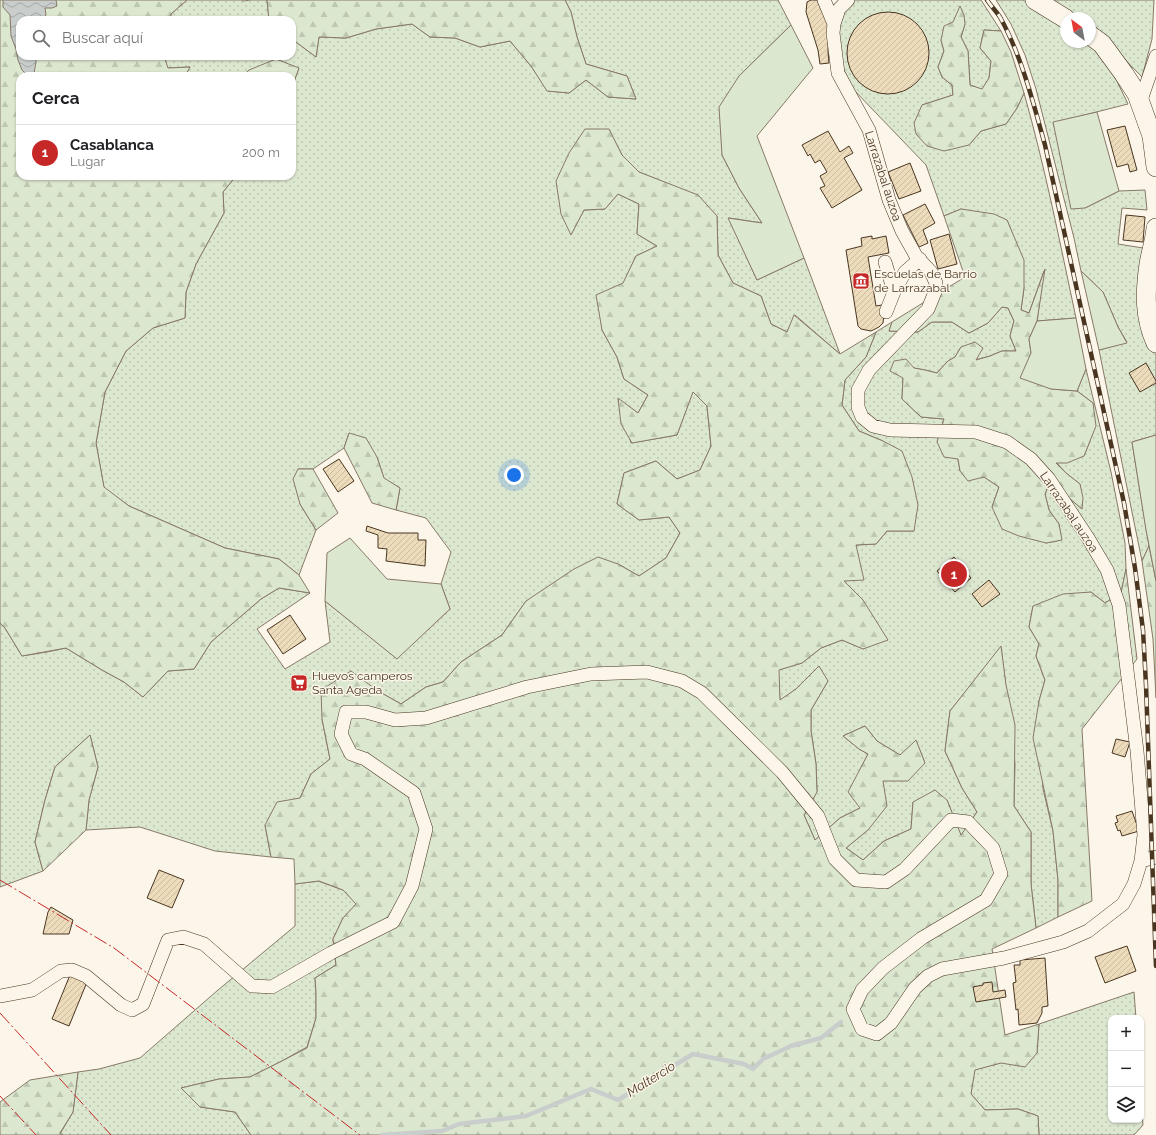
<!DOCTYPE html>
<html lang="es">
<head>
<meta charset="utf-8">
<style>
  :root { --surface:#fff; --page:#f2f2f2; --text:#202124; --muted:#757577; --line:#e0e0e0; --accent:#c62828 }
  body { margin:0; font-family:Raleway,sans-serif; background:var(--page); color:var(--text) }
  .controls { position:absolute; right:12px; bottom:12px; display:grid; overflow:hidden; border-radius:8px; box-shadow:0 1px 3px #0004 }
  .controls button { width:36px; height:36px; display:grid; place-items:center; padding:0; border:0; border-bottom:1px solid var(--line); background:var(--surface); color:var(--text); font:20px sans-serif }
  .compass { position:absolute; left:1060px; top:12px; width:36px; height:36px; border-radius:50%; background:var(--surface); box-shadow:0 1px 3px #0004; rotate:328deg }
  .you { position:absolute; left:514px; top:475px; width:14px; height:14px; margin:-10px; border:3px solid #fff; border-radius:50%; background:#1a73e8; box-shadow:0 0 0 6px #1a73e833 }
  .badge { display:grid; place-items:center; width:26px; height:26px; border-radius:50%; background:var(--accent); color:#fff; font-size:13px; font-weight:700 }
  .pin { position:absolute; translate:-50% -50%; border:2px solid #fff; box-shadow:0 1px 4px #0006 }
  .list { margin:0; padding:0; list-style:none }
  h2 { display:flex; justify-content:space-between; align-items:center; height:52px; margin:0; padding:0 16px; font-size:17px }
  h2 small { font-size:13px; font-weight:400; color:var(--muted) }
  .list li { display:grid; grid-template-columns:26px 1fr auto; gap:12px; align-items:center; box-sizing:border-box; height:56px; padding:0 16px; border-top:1px solid var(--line) }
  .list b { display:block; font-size:15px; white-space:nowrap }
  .list p { margin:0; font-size:13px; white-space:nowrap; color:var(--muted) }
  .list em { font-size:13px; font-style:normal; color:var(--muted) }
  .icon { flex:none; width:22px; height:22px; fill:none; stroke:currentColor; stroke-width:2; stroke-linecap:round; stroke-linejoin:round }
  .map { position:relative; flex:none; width:1156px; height:1135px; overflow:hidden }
  .search { position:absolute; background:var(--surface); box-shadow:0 1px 3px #0004; left:16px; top:16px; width:280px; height:44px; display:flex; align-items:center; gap:10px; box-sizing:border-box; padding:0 14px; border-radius:12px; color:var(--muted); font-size:15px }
  .panel { position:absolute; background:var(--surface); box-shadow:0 1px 3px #0004; left:16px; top:72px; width:280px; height:108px; border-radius:12px }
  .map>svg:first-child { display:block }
  .grass { fill:url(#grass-dots); stroke:#887966 }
  .forest { fill:url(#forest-firs); stroke:#887966 }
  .green { fill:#dce7d0; stroke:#887966 }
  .water { fill:url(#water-waves); stroke:#887966 }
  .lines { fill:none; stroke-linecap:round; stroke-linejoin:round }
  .stream { stroke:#c9cecd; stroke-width:4.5 }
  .building { fill:url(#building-hatch); stroke:#4a3520 }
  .street-casing { stroke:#4a3520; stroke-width:14 }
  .secondary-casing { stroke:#4a3520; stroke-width:20 }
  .street { stroke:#fbf6e9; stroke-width:13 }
  .secondary { stroke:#fbf6e9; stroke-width:19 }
  .rail-casing { stroke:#4a3520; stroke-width:4.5 }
  .rail { stroke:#fbf6e9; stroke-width:3; stroke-dasharray:9; stroke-linecap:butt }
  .power { stroke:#c62828; stroke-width:1; stroke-dasharray:14 3 2 3; stroke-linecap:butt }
  .labels { text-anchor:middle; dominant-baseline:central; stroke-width:3; stroke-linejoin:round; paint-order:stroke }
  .street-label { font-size:12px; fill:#4a3520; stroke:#fbf6e9 }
  .poi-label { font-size:12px; fill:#4a3520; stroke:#fbf6e9; text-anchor:start }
  .water-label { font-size:13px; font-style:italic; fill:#4a3520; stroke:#fbf6e9 }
</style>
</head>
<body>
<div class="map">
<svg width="1156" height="1135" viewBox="0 0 1156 1135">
  <defs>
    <pattern id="grass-dots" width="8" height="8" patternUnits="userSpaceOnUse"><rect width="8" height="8" fill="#dce7d0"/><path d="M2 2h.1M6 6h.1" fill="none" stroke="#bec7b2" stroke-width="1.8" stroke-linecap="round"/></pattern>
    <pattern id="forest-firs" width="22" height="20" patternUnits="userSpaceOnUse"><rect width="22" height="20" fill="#dce7d0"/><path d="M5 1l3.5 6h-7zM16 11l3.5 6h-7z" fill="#bec7b2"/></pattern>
    <pattern id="water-waves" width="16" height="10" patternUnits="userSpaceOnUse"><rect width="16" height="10" fill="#c9cecd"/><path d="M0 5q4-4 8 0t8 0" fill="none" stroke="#a5a8a6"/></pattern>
    <pattern id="building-hatch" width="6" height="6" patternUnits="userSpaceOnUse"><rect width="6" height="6" fill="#ecdcbc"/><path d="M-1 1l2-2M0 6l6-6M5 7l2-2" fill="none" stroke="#ccbda1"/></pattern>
  </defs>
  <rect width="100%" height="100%" fill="#fbf6e9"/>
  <path class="grass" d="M187,0H242L243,1L251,0H267L269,20H170L171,14Z
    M565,0H778L791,25L739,76L722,155L739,188L762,223L729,218L757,280L804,258L840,354L795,315L787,332L771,324L761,296L733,283L718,255L717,216L666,183L639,172L622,155L609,130L571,234L584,210L605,209L618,194L639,204L637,234L657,246L636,256L602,330L617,357L624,379L648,395L638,413L618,399L631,443L677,435L693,391L707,406L711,446L700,470L677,479L656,461L624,473L617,504L639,520L669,517L680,533L666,558L639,576L618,564L526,601L502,635L461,662L443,682L426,687L401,704L378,691L322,719L330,759L311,774L300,798L265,825L271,857L215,851L140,827L86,830L89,800L98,767L90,735L55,767L45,800L35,842L43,871L0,887V623L5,628L22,656L47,652L66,648L102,670L124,682L143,697L168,671L194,669L211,642L261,599L279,588L310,593L257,629L285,669L330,642L325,601L397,658L450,609L441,584L451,552L426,518L396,510L400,488L384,479L377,457L349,433L344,448L313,469H298L300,504L316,530L299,575L279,559L225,548L129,506L104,488L96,443L105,392L126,351L153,328L185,318L186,292L196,264L224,213L223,192L236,176H292V87L299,68L249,70L243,76H185L190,67L167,68L164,56H292V39L316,57L319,37L346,38L376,29L412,24L430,37L455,38L480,47L510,41L531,66L548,91L569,93L586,80L608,97L636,99L627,76L586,64L577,37L571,12Z
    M854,0H981L1001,31L984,30L980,48L991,61L989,78L982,90L970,85L968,51L961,37L965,24L953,22L941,40L944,51L938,67L942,77L952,85L953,95L922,105L969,145L981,131L1006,124L1017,108L1024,93C1045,167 1060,243 1076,318L1037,321L1044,271L1029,313L1021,310L1024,288L1014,238L1007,220L961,209L944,216L926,165L852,88L843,68L838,34L844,11Z
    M996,0H1023L1066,27V42H1086L1093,47L1114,75L1128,104L1053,123L1085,208L1119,191L1145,190L1147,210L1122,208L1118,244L1143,248L1156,245V435L1132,442L1149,546L1142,561L1099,350L1127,342L1118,327L1103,292L1081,271L1074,238L1036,89L1025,55L1011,24Z
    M1050,0H1154L1152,39L1142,77L1104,38L1090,28V18H1077Z
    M1002,307L1008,308L1014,321L1010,336L1016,351H1002L990,356L975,360L961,347L955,357L948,361L937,373L925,370L914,368L903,378L902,399L921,417L944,419L937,442L958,459L960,471L984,477L999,487L992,507L1046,543L1061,540L1059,524L1049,510L1045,494L1053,476L1062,492L1082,509L1080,484L1066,473L1056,462L1084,456L1090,441L1093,403L1077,391L1086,369L1111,472L1125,543L1126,569L1121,593L1105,603L1091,592L1033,606L1029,627L1039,644L1036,656L1045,680L1039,701L1043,789L1053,831L1058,880V917L1036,928L1031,884V832L1014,806L1015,764L1001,647L950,711L945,751L962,788L977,812L961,836L947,800L913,802L911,829L884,841L863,860L846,848L868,830L883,781L925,763L916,741L900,755L877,741L865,726L843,736L859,749L868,754L860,770V808L840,818L815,840L804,815L817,791L816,764L811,731V710L828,681L796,689L780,701L778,670L802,663L821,648L842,640L864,649L863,600L843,581L856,545L876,544L887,531H914L883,441L859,431L842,405L845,380L866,357L876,332L892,322L889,331L918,332L932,322H952L969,333L988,323Z
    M318,881L343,890L357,904L343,918L333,939L336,965L315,978L316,993V1018L307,1047L280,1062L250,1077L219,1079L181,1088L200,1107L235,1112L251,1135H63L60,1134L73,1112L78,1072L99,1069L140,1058L218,990L295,926V884Z
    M1134,992L1136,1018H1111V1120H1141V1101L1143,1125L1134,1135H1039L1038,1116L1018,1109L985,1110L971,1094L974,1070L1037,1053L1039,1024Z"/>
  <path class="forest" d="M0,0H187L171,14L170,20H20V56H164L168,68L190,67L185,76H20V176H236L223,192L224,213L196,264L186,292L185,318L153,328L126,351L105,392L96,443L104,487L129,506L225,548L279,559L299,575L310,593L279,588L261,599L211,642L194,669L168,671L143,697L124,682L102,670L66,648L22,656L5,628L0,623Z
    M267,0H565L571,12L577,37L586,64L627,76L636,99L608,97L586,80L569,93L547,91L531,66L510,41L480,47L455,38L430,37L412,24L376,29L346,38L319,37L316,57L292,39V20H269Z
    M960,6L964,15L965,24L961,37L968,51L970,85L982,89L989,78L991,61L980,48L984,30L1001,31L1011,52L1024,93L1017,108L1006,124L981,131L969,145L944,151L927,146L916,134L914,123L922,105L953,95L952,85L942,77L938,67L944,51L941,40L944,26L953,22Z
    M276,59L299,68L292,87V76H243L249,70Z
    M585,129H609L622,155L639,172L698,195L717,216L718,255L733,283L761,296L771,324L787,332L794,315L840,354L876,332L866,357L845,380L842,405L859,431L883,441L902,451L912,477L918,505L914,531H887L876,544L856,545L864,580L844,581L863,600L888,640L863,649L842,640L821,648L802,663L779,670L780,700L796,689L819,666L828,681L811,710V731L816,764L817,792L804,815L815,840L840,818L860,808L848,792L868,754L859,749L843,736L865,726L877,741L900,755L916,740L925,763L908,781H883L887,806L868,830L846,848L863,860L884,841L911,829L913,802L935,790L947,800L961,835L977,812L962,788L945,751L950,711L1001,646L1006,685L1015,725L1014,806L1031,832V884L1036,928L992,949L1005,1035L1039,1024L1037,1053L1025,1067L1001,1063L975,1070L971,1094L985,1110L1018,1109L1038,1116L1039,1135H251L235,1112L200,1107L181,1088L219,1079L250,1077L280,1062L307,1048L316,1018V993L315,978L336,965L333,939L343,918L356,904L343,890L319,881L295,884L294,859L271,857L265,825L277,802L300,798L311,774L330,759L322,719L321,690L351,671L378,691L401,704L426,687L443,682L461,662L502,635L526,601L574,569L598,557L618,564L639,576L666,558L680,533L669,517L639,520L617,504L624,473L656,461L677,479L700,470L711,446L707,406L693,392L677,435L632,443L621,424L618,398L638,413L648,395L624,379L617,357L602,330L596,295L623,283L636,256L657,246L637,234L639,204L618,194L605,209L584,210L571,235L561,214L556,181L569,153Z
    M961,209L994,214L1007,220L1024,260V288L1021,310L1029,313L1045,269L1037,321L1029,339L1031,353L1051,389L1077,391L1093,403L1096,426L1084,456L1067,463H1056L1066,473L1080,484L1083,498L1082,509L1062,492L1052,476L1045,494L1049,510L1059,524L1062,540L1046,543L1019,536L1002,529L992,507L999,487L984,477L968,481L960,471L958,459L944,457L937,442L944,419L921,417L902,399L903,378L890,371L894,361L906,359L914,368L925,370L937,373L948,361L955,357L961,347L975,342L983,348L976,360L990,356L1002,351H1016L1010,336L1014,321L1008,308L1002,307L988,323L969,333L952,322H932L918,332L889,331L892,322L965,277L944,216Z
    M349,433L366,438L377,457L384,478L400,488L396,510L372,503L344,448Z
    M298,469H313L338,513L316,530L300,504L293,479Z
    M1149,546L1156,581V698L1153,639L1142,561Z
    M1126,569L1137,659L1082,729L1092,901L1058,917V880L1053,831L1033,738L1039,701L1045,680L1036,656L1039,644L1029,627L1033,606L1063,594L1091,592L1105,603L1121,593Z
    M90,735L98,767L89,800L86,830L43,871L35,842L45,800L55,767Z
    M78,1072L73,1112L60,1133L63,1135H0V1102L30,1080Z"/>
  <path class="green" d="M791,25L813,68L757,136L804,258L757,280L728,218L762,223L739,188L722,155L719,107L739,76Z
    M1097,112L1119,191L1085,208L1071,209L1053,122Z
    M1081,271L1103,292L1118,327L1127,343L1099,350Z
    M1076,318L1086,369L1077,391L1051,389L1020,378L1031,353L1029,339L1037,321Z
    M1156,435V581L1146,530L1132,442Z
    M350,538L387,579L441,584L450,609L397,659L325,601L327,553Z"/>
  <path class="water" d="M3,0H56L57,6L52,8H45L46,15L41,20H20V56H36V62L34,73L27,75L22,70L18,60L16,49L11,36L10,15L3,7Z"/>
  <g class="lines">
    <path class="stream" d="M382,1135L442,1131L459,1124L526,1116L591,1089L618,1100L693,1054L744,1064L753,1069L763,1059L791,1046L821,1038L841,1022"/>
  </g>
  <path class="building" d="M811,0H817L829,27L828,52L829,63L820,64L818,50L806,12L807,2Z
    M847 53a41 41 0 1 1 82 0a41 41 0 1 1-82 0Z
    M1125,126L1137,170L1130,172L1128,164L1117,167L1107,130Z
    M828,131L840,152L849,146L853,153L844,158L862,190L832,208L820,188L825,186L820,176L827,172L820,160L815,163L810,154L808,156L802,145Z
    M910,163L921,191L899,199L888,172Z
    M925,204L935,223L923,230L928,243L919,247L903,215Z
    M1126,215L1145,217L1143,242L1123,240Z
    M949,234L957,264L938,269L930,240Z
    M872,236V239L886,236L889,253L868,257L876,306L882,305L884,313L883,323L879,327L871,331L861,329L858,326L846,250L862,246L861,238Z
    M1146,363L1156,381V383L1140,392L1129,373Z
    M339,459L354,481L338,492L323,469Z
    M367,526L388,533H418V540H426L425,566L386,561L387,549L378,548V535L366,531Z
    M954,557L971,578L955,592L937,571Z
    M989,580L1000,594L982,607L972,594Z
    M290,615L306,639L283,654L267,630Z
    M1116,739L1130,742L1125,757L1112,753Z
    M1132,811L1139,831L1122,836L1120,830L1118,831L1115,823L1118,822L1116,816Z
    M159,870L184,880L172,908L147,898Z
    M51,907L73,920L69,934H43L48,912Z
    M1127,946L1136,971L1105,983L1095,957Z
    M1045,958L1048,1006L1042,1007V1013L1037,1023L1019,1025L1018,1009L1016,1010L1013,983L1016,982L1014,965H1020V960Z
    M70,975L87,982L69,1026L52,1019Z
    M992,982L993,992L1005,990L1006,997L976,1002L973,987L983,985V983Z"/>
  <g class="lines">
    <g class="street-casing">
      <path id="street" d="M824,0L834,24
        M848,0L839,9L834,24L833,33L838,73L869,130L889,200L902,231L916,256L931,272L936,283L935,292L928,309L869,370L858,390V407L862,417L873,426L890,430L976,432L1007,442L1031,459L1049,479L1088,538L1107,570L1119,605L1137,751L1144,835L1141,861
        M1140,103L1156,56
        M885,262L894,292
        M886,312L894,292L905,272L920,259
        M0,996L32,990L61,971L72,970L86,976L121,1005L132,1010L143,1004L168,940L183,937L204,944L252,986L272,987L331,953L393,922L412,886L426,829L414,793L365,759L351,754L341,734L346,712H366L395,720L426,718L527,687L591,674L647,672L682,681L702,693L782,772L818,816L835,859L856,880L886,882L905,869L951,820L968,822L993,848L1001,874L986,900L922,938L883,968L862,990L853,1009L862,1029L877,1034L891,1023L915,988L928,976L942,969L1004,958L1063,942L1088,931L1123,904L1134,884L1141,861L1156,857"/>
    </g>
    <g class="secondary-casing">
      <path id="secondary" d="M1035,0L1066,19
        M1090,35L1102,44L1124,74L1137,94L1152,136L1156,167
        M1156,228C1155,240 1151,252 1149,264C1145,292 1144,317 1156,343"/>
    </g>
    <use href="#street" class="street"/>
    <use href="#secondary" class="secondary"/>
    <g class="rail-casing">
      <path id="rail" d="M987,0C991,6 996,11 1000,17C1022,57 1033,102 1045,145L1124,503L1135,568L1143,630L1146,685L1156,966"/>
    </g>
    <use href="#rail" class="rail"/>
    <path class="power" d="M0,880L114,948L360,1135
      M0,1013L111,1135
      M0,1096L36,1135"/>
  </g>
  <defs>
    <g id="museum-square" transform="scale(0.9)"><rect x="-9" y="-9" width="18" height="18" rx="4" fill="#c62828" stroke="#fbf6e9"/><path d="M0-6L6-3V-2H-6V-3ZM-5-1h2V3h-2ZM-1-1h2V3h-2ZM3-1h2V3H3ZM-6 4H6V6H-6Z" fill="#fff"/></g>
    <g id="supermarket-square" transform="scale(0.9)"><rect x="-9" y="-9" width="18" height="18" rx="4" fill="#c62828" stroke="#fbf6e9"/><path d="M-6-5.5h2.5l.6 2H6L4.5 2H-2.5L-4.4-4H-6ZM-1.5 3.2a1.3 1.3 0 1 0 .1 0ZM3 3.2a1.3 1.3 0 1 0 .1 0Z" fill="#fff"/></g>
  </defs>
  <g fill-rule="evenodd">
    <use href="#museum-square" x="861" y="281"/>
    <use href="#supermarket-square" x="299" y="683"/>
  </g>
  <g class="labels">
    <g class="street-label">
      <text transform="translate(883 176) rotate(72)">Larrazabal auzoa</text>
      <text transform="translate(1069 512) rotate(56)">Larrazabal auzoa</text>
    </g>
    <g class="poi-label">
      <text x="874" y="274">Escuelas de Barrio<tspan x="874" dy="14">de Larrazabal</tspan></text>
      <text x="312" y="676">Huevos camperos<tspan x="312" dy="14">Santa Ageda</tspan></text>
    </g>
    <g class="water-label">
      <text transform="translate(651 1079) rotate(-32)">Maltercio</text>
    </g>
  </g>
</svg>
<div class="controls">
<button>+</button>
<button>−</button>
<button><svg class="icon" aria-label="layers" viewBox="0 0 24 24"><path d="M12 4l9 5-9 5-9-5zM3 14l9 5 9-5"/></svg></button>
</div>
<svg class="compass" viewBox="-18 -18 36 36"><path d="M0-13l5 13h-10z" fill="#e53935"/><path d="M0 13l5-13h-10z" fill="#757577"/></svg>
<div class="you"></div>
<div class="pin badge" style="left:954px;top:574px">1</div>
<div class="search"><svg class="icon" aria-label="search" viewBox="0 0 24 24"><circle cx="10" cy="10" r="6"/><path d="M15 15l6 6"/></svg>Buscar aquí</div>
<section class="panel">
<h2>Cerca<small></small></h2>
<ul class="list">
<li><span class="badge">1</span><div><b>Casablanca</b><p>Lugar</p></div><em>200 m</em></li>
</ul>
</section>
</div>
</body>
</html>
